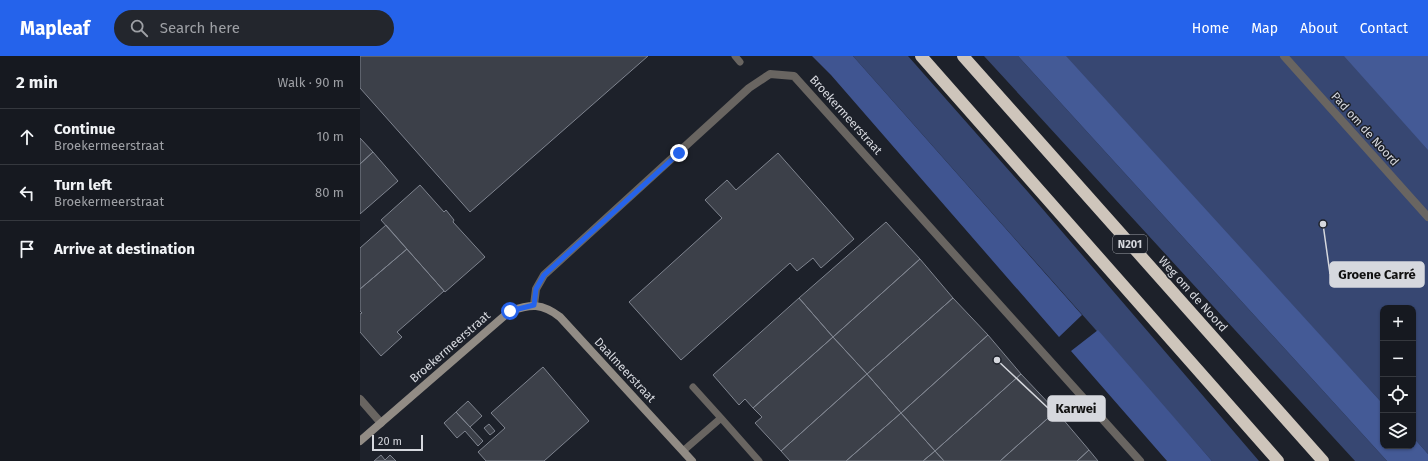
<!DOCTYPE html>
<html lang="en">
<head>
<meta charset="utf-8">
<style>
  :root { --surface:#161920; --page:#23262d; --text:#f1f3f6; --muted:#9ea0a5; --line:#35383e; --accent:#2563eb }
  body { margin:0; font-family:"Fira Sans",sans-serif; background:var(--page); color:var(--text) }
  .controls { position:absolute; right:12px; bottom:12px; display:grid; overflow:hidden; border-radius:8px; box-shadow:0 1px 3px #0004 }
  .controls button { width:36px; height:36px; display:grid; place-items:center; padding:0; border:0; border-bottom:1px solid var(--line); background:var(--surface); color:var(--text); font:20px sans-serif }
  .scale { position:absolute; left:12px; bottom:10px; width:51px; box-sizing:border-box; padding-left:4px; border:2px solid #d6d8de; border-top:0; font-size:11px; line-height:14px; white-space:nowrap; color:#d6d8de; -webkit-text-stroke:3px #1d212a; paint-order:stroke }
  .stop { position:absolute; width:12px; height:12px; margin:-9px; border:3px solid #2563eb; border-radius:50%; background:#fff }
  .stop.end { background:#2563eb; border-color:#fff; box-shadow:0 1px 4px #0008 }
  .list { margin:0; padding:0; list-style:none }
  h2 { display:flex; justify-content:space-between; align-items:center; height:52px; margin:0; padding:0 16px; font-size:17px }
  h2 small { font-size:13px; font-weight:400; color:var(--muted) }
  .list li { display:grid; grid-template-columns:26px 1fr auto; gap:12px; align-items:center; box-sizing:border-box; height:56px; padding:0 16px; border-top:1px solid var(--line) }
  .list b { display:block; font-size:15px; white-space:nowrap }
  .list p { margin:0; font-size:13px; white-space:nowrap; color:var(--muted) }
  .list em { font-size:13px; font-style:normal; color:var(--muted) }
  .icon { flex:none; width:22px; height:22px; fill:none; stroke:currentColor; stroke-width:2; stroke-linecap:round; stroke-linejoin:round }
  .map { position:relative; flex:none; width:1068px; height:405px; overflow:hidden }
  header { display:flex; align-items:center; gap:24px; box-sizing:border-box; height:56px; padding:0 20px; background:var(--accent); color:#fff }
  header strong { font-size:19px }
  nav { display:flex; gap:22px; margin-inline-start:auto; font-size:14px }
  .search { width:280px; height:36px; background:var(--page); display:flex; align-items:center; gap:10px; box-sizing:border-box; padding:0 14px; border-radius:22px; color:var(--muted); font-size:15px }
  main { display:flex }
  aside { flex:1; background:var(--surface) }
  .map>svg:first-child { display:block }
  .green { fill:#374772 }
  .forest { fill:#405591 }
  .water { fill:#445a96 }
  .building { fill:#3c4049; stroke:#7f848f }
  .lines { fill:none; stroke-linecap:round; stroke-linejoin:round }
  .lane { stroke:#696561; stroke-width:7 }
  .street { stroke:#696561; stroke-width:8 }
  .secondary { stroke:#928c85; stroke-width:8 }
  .highway { stroke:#cec5bb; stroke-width:12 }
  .route { stroke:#2563eb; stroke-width:5 }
  .labels { text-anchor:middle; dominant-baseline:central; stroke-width:3; stroke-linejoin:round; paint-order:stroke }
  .shield { fill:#1d212a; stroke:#9ea1a8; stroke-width:1 }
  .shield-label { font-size:11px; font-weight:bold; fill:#d6d8de }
  .street-label { font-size:12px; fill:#d6d8de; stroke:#1d212a }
  .leader { fill:none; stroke:#d6d8de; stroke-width:1.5 }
  .callout-dot { fill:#d6d8de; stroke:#1d212a; stroke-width:1.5 }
  .callout { fill:#d6d8de; stroke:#d6d8de; stroke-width:1.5 }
  .callout-label { font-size:13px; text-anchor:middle; font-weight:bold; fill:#111 }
</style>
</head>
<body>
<header>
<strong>Mapleaf</strong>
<div class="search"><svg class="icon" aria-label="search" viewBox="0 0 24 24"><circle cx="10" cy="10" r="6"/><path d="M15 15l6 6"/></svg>Search here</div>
<nav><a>Home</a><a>Map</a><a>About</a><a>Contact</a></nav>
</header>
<main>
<aside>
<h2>2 min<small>Walk · 90 m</small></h2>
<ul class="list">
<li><svg class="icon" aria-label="ahead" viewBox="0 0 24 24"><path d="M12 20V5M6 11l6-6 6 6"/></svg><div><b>Continue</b><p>Broekermeerstraat</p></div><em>10 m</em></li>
<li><svg class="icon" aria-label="left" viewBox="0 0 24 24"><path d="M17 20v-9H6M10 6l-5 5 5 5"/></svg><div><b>Turn left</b><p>Broekermeerstraat</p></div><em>80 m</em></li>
<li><svg class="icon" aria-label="arrive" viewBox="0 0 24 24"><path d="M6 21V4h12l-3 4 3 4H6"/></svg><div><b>Arrive at destination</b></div></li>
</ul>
</aside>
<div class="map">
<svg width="1068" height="405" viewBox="0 0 1068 405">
  <rect width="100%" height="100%" fill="#1d212a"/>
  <path class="green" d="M493,0H548L668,136L899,405H852Z
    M624,0H658L1027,405H995Z
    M702,0H994L1068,83V398L1053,381V252H1023V348Z"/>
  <path class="forest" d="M452,0H493L722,259L699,281L471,19Z
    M738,274L852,405H807L711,295Z"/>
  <path class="water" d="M658,0H706L1023,348V390H1053V381L1068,398V405H1027Z
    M984,0H1068V94Z"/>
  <path class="building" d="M0,0H288L110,156L0,32Z
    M0,82L13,96L0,108Z
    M13,96L38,125L0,158V108Z
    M418,97L494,183L461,212L453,202L437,215L430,207L321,304L269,246L362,162L345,144L367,124L376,134Z
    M60,129L84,156L86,154L94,164L93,166L125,201L85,236L21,164Z
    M526,166L560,203L473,281L439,242Z
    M26,169L47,193L0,233V192Z
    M47,193L84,235L37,276L42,281L21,300L0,276V258L2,257L0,255V233Z
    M560,203L593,242L507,318L473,281Z
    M439,242L473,281L393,352L385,343L379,349L353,319Z
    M593,242L628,279L541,357L507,318Z
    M628,279L661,318L575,395L541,357Z
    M473,281L507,318L421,395L395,367L402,361L393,352Z
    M183,311L229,365L184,405H126L118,396L145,372L131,357Z
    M507,318L541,357L486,405H430L421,395Z
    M661,318L696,355L640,405H584L575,395Z
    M108,345L122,360L110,371L96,356Z
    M696,355L729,394L717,405H640Z
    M96,356L123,385L118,390L105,375L97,382L84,367Z
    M541,357L575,395L563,405H486Z
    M129,368L135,375L130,379L124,372Z
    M729,394L738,405H717Z
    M575,395L584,405H563Z
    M21,399L25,404L30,399L36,405H14Z"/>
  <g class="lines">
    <path class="lane" d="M375,0L380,6
      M333,331L361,362
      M323,395L361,362L399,405"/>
    <path class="street" d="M924,0L1068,161
      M174,249L176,233L184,219L389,32L410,18L434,20L780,405
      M0,343L21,367"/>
    <path class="secondary" d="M0,385L150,255C171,248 182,247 200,261L332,405"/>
    <path class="highway" d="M561,0L918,405
      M603,0L963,405"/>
  </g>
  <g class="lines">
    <path class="route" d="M150,255L174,249L176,233L184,219L319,97"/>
  </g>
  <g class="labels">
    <rect class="shield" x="753" y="179" width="34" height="18" rx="3"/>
    <g class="shield-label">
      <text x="770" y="188">N201</text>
    </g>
    <g class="street-label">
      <text transform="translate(486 59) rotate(48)">Broekermeerstraat</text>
      <text transform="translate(1005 73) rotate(48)">Pad om de Noord</text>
      <text transform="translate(833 238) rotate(48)">Weg om de Noord</text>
      <text transform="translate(90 291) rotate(-41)">Broekermeerstraat</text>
      <text transform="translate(265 314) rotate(47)">Daalmeerstraat</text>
    </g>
  </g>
  <path class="leader" d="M963 168L970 218M637 304L688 352"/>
  <g class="callout-dot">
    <circle cx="963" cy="168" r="4"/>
    <circle cx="637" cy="304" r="4"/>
  </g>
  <g class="callout">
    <rect x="970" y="206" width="94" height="25" rx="4"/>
    <rect x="688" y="340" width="57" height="25" rx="4"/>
  </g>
  <g class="callout-label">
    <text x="1017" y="223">Groene Carré</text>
    <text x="716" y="357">Karwei</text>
  </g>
</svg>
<div class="controls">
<button>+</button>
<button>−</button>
<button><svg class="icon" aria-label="locate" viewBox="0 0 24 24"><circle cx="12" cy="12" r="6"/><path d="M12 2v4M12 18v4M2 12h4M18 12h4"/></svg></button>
<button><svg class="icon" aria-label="layers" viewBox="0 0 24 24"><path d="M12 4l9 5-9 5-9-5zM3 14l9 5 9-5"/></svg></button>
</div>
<div class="scale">20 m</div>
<div class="stop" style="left:150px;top:255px"></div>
<div class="stop end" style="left:319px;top:97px"></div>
</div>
</main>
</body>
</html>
